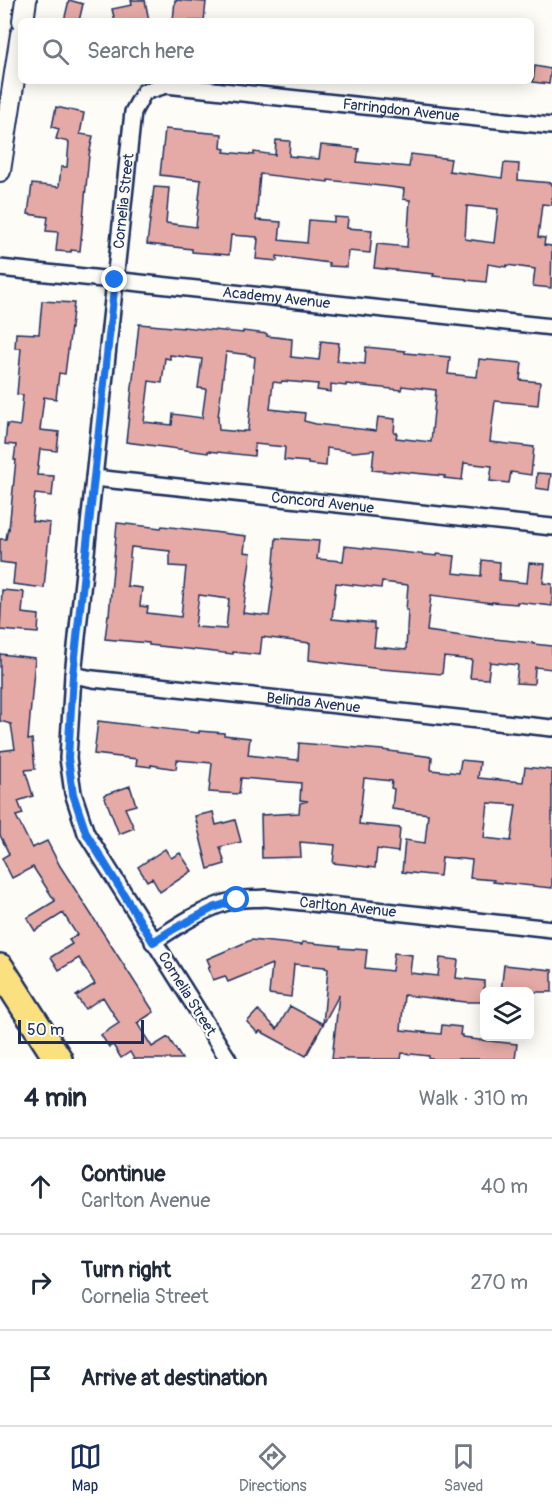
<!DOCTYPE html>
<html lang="en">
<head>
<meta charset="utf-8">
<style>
  :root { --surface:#fff; --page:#f2f2f3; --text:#1f2937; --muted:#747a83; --line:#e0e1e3; --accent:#1b2f5e }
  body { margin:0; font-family:Pangolin,sans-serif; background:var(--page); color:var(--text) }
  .controls { position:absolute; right:18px; bottom:18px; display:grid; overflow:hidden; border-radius:9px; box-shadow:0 3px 15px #0003 }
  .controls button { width:54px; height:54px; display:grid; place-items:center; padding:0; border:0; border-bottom:2px solid var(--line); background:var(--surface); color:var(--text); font:30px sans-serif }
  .scale { position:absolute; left:18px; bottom:15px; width:126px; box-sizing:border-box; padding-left:6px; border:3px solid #1b2f5e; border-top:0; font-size:16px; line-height:21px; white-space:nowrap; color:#1b2f5e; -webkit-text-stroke:4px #fdfcf7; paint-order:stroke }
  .stop { position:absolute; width:18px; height:18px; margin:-14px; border:4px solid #1a73e8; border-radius:50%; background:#fff }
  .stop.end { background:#1a73e8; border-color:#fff; box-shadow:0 2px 6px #0008 }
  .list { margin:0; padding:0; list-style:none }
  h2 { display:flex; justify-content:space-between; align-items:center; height:78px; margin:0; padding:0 24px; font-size:26px }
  h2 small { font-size:20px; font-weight:400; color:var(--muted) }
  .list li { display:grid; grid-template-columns:39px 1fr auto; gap:18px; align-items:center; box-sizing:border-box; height:96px; padding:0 24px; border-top:2px solid var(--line) }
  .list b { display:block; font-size:22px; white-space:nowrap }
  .list p { margin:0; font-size:20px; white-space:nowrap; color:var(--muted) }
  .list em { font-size:20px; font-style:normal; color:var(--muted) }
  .icon { flex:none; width:33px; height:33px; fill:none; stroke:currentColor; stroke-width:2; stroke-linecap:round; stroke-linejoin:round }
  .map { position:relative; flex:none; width:552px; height:1059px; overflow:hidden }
  .search { position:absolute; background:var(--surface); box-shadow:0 3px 15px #0003; left:18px; right:18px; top:18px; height:66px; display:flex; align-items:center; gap:15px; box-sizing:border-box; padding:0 21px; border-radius:9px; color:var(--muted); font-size:22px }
  .sheet { height:366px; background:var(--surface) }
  nav { display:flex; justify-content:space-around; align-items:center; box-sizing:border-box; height:84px; border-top:2px solid var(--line); background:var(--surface); font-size:16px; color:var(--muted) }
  nav a { display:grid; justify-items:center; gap:3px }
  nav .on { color:var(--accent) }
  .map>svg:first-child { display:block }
  .building { fill:#e5aaa5; stroke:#1b2f5e; stroke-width:1.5; fill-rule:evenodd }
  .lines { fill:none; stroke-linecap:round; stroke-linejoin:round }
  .minor-casing { stroke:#1b2f5e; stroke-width:20 }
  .tertiary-casing { stroke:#1b2f5e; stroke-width:24 }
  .motorway-casing { stroke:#1b2f5e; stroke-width:32 }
  .minor { stroke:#fdfcf7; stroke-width:15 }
  .tertiary { stroke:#fdfcf7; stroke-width:20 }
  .motorway { stroke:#fbe080; stroke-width:27 }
  .route { stroke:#1a73e8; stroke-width:8 }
  .labels { text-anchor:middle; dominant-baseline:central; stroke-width:4.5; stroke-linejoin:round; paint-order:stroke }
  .street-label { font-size:15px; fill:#1b2f5e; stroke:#fdfcf7 }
</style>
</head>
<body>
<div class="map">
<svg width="552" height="1059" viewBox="0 0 552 1059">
  <rect width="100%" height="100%" fill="#fdfcf7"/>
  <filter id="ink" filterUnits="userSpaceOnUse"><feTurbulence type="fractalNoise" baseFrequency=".0167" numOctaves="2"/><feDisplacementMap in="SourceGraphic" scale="12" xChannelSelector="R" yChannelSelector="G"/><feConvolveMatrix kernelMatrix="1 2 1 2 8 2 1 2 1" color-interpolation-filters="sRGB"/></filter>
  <g filter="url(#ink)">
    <path class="building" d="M69,0L83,4L79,21H64Z
      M131,0H145L149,21H115L112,9L132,5Z
      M175,0L206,2L204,21H173Z
      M535,66L551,69L549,84L533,82Z
      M56,107L84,113L80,134L93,136L89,155L80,251L71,250V252L56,251L58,232L46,231L48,217L28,214L32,184L59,187L61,167H67L69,142L56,139L59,129L52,127Z
      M165,129L222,134L221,148L225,149L224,152L254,155V152L275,155L276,140L290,141L289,156L319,159L321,145L343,147L359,149L357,162L409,167L411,154L451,159L449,171L502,178L504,163L519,164L518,180L552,183V205L542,204L538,237L545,238L544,245L552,246L551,288L533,286L535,269L507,265L506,267L488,264L486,282L466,280V279L433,276L434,274L374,268L377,244L407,247L410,200L403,199L404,189L390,187L328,180V182L260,174L256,220L281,222L279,240L307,243L309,220L334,222V217L348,218L347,228L372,230L370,253L348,251L347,267L329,266V263L277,256V261L256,259L258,239H257V237L231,235L229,255L192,252V249L147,244L154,187L169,188L166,223L196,227L201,180L160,175ZM467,206L498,209L494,243L465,239Z
      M42,301L74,303L65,374L59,373L56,399L44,397L40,430L59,432L57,451L40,449L37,475L54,476L52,496L35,494L32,521L50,523L44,588L13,584L15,564L0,562V539H6L8,528L9,529L16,460H14L16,445L5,444L7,424L20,426L23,395L17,394L21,348H15L16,333L39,334Z
      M139,324L183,328V327L243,333V331L267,334V336L292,339L291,357L319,360L321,341L339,343L337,361L365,364L366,347L405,351V353L450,357L448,374L477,377L479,359L522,363L520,380L540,382L538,405L495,401L490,442L534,447L531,475L511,472L509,483L490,481L492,466L464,463L462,480L444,478L445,476L393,471L392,472L372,470L374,450L354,452L327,448L326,466L308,464V462L284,460L285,447L255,444L254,456L208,451V453L126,442ZM226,352L250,355V356L255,357L248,431H243V432L219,430L218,417ZM170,355L202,359L198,388L206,389L202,418L173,414L172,425L144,422L149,381L162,383L165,358L170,359ZM282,381L318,384L317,390L331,392V384L346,386V384L355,385L401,390L402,386L436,390L431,442L396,438L397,433H394L395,419L378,417L376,431L316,424L304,421L305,413L270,409L273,382L281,383Z
      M537,473L551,474L549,490L536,488Z
      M117,523L161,528L162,526L246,536L244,552L251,553L243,613L269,616L273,587H272L276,538L319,541L317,559L343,561L345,546L437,556V554L455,556L453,573L481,576L482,560L500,562L499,580L527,583L529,563L545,564L543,583L552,584V606L517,602V604L492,602V603L431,595L427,631L483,639L484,638L534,643L533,644L552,646V669L535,667L534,684L516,683L518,665L490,662L488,679L470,678L472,660L444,657L442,674L381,669L309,660L310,643L262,637L260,655L233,652V654L187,649L149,645V643L105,639L108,615H109ZM131,547L170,551V566L186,567L181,617L147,613L148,607L140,606L142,588L127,586ZM382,582L408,585L406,610H408L406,650L374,647L376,629H374V623L332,619L336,583L381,588ZM199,595L229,599L226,629L195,627Z
      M2,590L24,592L22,613L39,615L38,633L0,630Z
      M0,654L35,658L28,740L32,739L35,769L25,770L33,796L18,801L23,814L16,816L32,848L47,841L60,866L154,1012L137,1023L152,1047L168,1037L182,1059H134L130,1052L121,1058L113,1045L109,1047L101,1035L119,1023L103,997L85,1009L76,996L95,984L79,958L59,970L51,957L72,944L69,940L77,935L63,913L35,931L27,918L55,901L33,867L12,878L2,858L9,854L0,835V751L15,749L11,724L0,721Z
      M98,721L199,733V731L224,733V735L250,738L248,755L265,757L298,760L299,743L382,750L432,757L431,770L459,773L461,760L480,762L478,778L523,782L525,767L552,770V888L493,882L494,880L470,878L472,860L442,857L440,876L402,872L405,840L425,843L428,814L392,809L394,789L391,788L392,781L364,778L359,824L400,828L398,852L377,849L375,868L351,865L333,863L335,845L300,842L301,857L262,858L261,815L299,813L300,803L308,801L300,800L301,783L241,778L239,794L209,792L212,763L177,760L176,769L151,765V767L136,765L137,759L94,754ZM488,803L516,805L511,841L484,838Z
      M130,786L136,805L125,808L134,828L119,834L104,795Z
      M213,812L216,825L235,820L241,842L220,847L225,864L208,869L195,816Z
      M165,849L171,858L180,853L192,871L160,892L152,878L147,881L138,867Z
      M251,940L302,945V942L341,946L340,948L367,950L365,968L392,971L394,953L412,955L410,973L438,976L440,958L458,960L456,978L484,981V1002H466L404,995L401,1030L441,1034L442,1025L461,1027L460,1035H462V1037L471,1038V1039L517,1044L515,1059H429V1056L402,1053L401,1059H332L339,995L306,1056L260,1031L258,1033L247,1022L258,1010L277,1029L290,1006L323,1024L328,969L325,968V967L294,964L291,997L269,994L272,964L228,982L225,976L213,980L208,967L210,966L207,959Z
      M504,965L552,970V992H501Z"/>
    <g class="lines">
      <g class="minor-casing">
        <g id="minor">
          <path id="s1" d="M0,268L552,327"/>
          <path id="s2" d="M94,478L552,527"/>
          <path id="s3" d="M73,675L93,679L552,728"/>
          <path id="s4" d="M153,942C177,926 208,905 237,900C246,898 256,899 265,898L552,929"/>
          <path id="s5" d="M228,1059L86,833L73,793L68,758L73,675L133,112L144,92L166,85L552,126"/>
        </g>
      </g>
      <g class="tertiary-casing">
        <path id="tertiary" d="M23,21L26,0
          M0,171L21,34"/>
      </g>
      <g class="motorway-casing">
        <path id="motorway" d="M0,968L58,1059"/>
      </g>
      <use href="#minor" class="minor"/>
      <use href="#tertiary" class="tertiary"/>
      <use href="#motorway" class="motorway"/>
    </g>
  </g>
  <g class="lines" filter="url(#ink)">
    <path class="route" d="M115,280L73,675L68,758L73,794L86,833L153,942L172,930L213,908L237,900"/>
  </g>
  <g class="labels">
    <g class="street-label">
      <text stroke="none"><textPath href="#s5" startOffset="1276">Farringdon Avenue</textPath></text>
      <text stroke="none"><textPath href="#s5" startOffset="904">Cornelia Street</textPath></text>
      <text stroke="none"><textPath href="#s1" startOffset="278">Academy Avenue</textPath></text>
      <text stroke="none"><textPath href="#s2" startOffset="230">Concord Avenue</textPath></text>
      <text stroke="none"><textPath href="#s3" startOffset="242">Belinda Avenue</textPath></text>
      <text stroke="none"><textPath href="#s4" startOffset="206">Carlton Avenue</textPath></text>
      <text transform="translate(187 994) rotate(58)">Cornelia Street</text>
    </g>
  </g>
</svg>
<div class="controls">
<button><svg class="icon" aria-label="layers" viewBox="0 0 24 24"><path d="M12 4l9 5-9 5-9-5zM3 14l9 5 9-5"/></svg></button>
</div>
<div class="scale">50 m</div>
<div class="stop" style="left:237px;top:900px"></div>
<div class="stop end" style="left:115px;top:280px"></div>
<div class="search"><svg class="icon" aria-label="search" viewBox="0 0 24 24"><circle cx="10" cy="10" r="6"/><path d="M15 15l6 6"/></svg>Search here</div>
</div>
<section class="sheet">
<h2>4 min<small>Walk · 310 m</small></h2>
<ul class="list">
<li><svg class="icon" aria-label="ahead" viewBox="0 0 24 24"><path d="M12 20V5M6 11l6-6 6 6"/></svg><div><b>Continue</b><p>Carlton Avenue</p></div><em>40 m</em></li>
<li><svg class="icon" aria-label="right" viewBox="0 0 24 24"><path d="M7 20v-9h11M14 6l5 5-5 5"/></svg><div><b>Turn right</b><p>Cornelia Street</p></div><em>270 m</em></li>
<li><svg class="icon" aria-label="arrive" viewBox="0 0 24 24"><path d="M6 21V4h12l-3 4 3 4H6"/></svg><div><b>Arrive at destination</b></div></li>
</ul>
</section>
<nav>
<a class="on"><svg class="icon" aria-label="map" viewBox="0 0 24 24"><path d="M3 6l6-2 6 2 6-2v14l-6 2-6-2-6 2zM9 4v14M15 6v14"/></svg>Map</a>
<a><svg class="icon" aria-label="directions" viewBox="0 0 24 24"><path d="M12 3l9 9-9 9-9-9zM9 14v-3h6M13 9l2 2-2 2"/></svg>Directions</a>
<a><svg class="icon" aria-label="saved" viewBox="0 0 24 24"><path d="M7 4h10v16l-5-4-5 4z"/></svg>Saved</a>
</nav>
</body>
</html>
